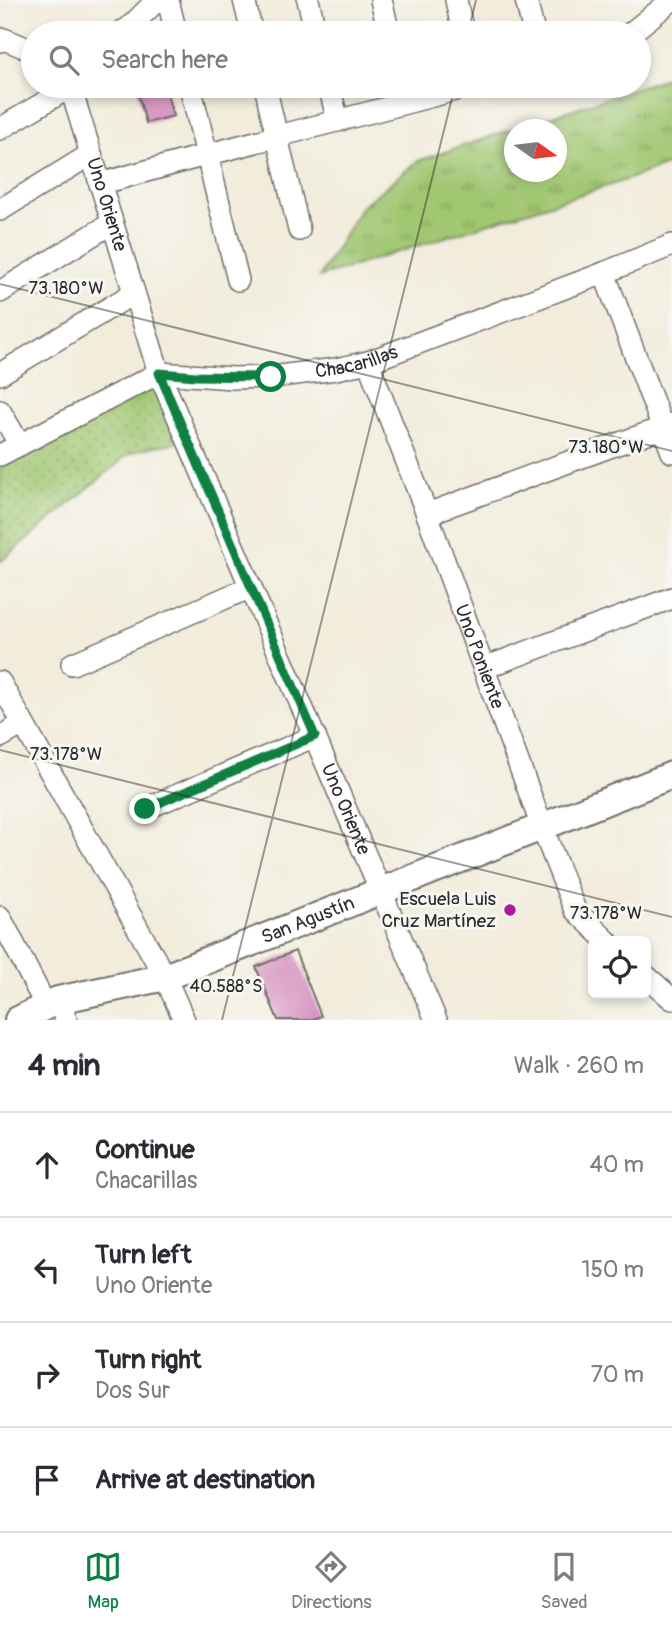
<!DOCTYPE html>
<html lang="en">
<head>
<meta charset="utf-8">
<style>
  :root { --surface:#fff; --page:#f2f2f3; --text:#2b2b33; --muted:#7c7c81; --line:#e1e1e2; --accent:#0b8043 }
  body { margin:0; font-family:Pangolin,sans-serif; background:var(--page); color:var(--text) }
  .controls { position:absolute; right:21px; bottom:21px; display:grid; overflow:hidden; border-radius:10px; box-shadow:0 4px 10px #0003 }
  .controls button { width:63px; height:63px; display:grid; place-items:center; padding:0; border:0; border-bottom:2px solid var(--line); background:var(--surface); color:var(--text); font:35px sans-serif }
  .compass { position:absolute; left:504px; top:119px; width:63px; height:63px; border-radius:50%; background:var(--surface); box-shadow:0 4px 10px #0003; rotate:104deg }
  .stop { position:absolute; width:21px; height:21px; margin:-16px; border:5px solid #0b8043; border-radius:50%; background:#fff }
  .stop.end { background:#0b8043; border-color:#fff; box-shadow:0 2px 7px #0008 }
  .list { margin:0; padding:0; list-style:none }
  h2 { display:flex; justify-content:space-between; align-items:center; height:91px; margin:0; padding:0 28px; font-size:30px }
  h2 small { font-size:23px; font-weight:400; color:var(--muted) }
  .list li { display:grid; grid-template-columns:46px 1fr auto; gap:21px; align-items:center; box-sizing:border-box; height:105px; padding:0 28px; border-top:2px solid var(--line) }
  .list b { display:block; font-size:26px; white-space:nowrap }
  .list p { margin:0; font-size:23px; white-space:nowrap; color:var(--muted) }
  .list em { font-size:23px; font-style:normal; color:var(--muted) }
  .icon { flex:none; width:38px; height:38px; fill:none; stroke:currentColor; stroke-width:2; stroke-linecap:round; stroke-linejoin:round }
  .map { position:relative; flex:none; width:672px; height:1020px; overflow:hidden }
  .search { position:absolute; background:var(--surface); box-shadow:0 4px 10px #0003; left:21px; right:21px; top:21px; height:77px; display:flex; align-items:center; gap:18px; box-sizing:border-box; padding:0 24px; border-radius:38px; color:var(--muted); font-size:26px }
  .sheet { height:511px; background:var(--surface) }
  nav { display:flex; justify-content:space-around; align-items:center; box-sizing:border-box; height:98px; border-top:2px solid var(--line); background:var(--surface); font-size:19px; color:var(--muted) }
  nav a { display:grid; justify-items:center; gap:4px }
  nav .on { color:var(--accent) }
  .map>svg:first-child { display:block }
  .grass { fill:url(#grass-tufts); stroke:#66794e; stroke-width:2; fill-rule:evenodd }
  .park { fill:url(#park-dots); stroke:#66794e; stroke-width:2 }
  .building { fill:#d693c1 }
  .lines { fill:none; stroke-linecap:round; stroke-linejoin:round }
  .minor-casing { stroke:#716f69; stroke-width:24 }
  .tertiary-casing { stroke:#716f69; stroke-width:30 }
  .minor { stroke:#fff; stroke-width:21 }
  .tertiary { stroke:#fff; stroke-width:26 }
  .route { stroke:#0b8043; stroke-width:9 }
  .ticks { fill:none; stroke:#2b2b2b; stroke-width:2; stroke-opacity:0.45 }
  .poi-dot { fill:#b5179e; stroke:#f6f6f2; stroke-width:2.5 }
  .labels { text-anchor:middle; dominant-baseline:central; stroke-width:6; stroke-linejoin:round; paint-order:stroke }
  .street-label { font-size:19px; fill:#2b2b2b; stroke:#f6f6f2 }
  .poi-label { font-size:19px; fill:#2b2b2b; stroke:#f6f6f2; text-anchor:end }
  .ticks-label { font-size:18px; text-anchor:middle; fill:#2b2b2b; stroke:#f6f6f2; stroke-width:6; stroke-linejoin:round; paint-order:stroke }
</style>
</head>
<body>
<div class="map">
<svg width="672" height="1020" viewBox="0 0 672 1020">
  <defs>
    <pattern id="grass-tufts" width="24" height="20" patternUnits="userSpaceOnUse" patternTransform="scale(1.75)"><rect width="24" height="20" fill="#a1c772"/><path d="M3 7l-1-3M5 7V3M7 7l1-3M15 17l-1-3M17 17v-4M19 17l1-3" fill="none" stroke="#83a25e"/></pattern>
    <pattern id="park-dots" width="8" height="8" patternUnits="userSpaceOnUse" patternTransform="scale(1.75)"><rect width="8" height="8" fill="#a1c772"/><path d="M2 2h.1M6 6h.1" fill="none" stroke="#83a25e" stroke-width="1.8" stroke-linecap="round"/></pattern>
  </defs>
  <rect width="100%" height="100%" fill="#f6f6f2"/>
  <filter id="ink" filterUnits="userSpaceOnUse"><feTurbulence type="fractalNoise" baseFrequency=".0143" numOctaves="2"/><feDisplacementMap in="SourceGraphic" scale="14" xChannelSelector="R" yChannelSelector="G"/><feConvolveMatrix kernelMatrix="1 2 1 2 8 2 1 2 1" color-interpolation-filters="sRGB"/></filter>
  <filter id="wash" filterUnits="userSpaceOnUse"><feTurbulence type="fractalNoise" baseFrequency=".00686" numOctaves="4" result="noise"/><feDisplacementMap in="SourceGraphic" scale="28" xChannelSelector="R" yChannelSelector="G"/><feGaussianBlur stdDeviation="1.57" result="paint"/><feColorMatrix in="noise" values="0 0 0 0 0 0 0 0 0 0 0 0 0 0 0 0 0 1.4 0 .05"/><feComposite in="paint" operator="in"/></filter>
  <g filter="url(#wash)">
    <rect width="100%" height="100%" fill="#f2ecdb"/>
    <path class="grass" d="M672,72V163L620,182L319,277L362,206L418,161L663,79ZM514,130H556V172H514Z"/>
    <path class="park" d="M155,385L178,442C156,447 132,447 117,464L0,562V468Z"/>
    <g id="blocks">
      <path class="building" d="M136,86H165L173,116L146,123Z
        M295,951L321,1016L311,1020H278L256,967Z"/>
    </g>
  </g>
  <g filter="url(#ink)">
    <use href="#blocks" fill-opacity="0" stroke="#716f69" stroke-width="2"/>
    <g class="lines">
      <g class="minor-casing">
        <g id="minor">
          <path d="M168,0L176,33"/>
          <path d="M244,0L252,33"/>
          <path d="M308,0L316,33"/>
          <path d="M381,0L389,33"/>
          <path d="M456,0L463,33"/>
          <path d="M526,0L534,33"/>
          <path d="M119,33L129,28L157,0"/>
          <path d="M631,33L672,0"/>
          <path d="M0,41L4,39L33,51"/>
          <path id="s1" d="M70,86L159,373L436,1020"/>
          <path d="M190,86L238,280"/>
          <path d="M265,86L299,230"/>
          <path d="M329,86L338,121"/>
          <path d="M0,129L70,87"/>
          <path d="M100,184C223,149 347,119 470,86"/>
          <path d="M0,210L91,154"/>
          <path d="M604,273L672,452"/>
          <path d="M0,292L112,223"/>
          <path id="s2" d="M368,362L427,514L542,827L575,910L607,941"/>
          <path d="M0,374L134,293"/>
          <path d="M0,411L20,445"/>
          <path id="s3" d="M0,455L159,373L233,378L271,377L336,369L368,362L604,273L672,245"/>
          <path d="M427,514L672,424"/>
          <path d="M72,664L251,587"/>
          <path d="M484,668L672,598"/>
          <path d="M0,682L165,977L184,1020"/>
          <path d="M0,737L23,724"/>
          <path d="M145,809L315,736"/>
          <path d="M0,917L46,1006"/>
          <path d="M646,976L672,999"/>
          <path d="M58,1000L66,1020"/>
        </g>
      </g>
      <g class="tertiary-casing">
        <g id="tertiary">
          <path id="s4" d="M18,1020L58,1000L165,977L672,775"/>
        </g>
      </g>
      <use href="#minor" class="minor"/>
      <use href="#tertiary" class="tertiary"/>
    </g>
  </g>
  <g class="lines" filter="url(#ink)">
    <path class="route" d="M145,809L315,736L159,373L196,376L271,377"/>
  </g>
  <path class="ticks" d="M468,33L476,0M0,284L672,451M0,750L672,917M222,1020L455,86"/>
  <circle class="poi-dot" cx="510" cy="910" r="7"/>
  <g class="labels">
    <g class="street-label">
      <text stroke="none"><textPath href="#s1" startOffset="124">Uno Oriente</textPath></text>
      <text stroke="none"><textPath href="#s3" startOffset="378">Chacarillas</textPath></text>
      <text stroke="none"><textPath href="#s2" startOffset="315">Uno Poniente</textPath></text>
      <text stroke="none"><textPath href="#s1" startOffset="775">Uno Oriente</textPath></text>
      <text stroke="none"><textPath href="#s4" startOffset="308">San Agustín</textPath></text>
    </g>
    <g class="poi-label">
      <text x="496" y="899">Escuela Luis<tspan x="496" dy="22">Cruz Martínez</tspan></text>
    </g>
  </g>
  <g class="ticks-label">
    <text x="66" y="294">73.180°W</text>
    <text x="606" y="453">73.180°W</text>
    <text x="66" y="760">73.178°W</text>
    <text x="606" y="919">73.178°W</text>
    <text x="226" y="992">40.588°S</text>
  </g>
</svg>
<div class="controls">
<button><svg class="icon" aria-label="locate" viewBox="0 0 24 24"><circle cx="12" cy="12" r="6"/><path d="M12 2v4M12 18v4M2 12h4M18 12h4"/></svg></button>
</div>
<svg class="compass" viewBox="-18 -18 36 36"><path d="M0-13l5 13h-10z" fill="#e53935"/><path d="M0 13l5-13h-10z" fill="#7c7c81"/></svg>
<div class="stop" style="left:271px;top:377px"></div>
<div class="stop end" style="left:145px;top:809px"></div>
<div class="search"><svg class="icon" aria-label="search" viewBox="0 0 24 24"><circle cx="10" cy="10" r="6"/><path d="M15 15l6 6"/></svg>Search here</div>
</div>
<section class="sheet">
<h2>4 min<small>Walk · 260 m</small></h2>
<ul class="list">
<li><svg class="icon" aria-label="ahead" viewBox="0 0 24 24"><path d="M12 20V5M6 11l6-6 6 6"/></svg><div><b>Continue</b><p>Chacarillas</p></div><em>40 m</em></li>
<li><svg class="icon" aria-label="left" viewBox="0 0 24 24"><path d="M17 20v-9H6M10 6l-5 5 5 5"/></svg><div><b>Turn left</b><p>Uno Oriente</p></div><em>150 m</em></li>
<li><svg class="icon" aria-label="right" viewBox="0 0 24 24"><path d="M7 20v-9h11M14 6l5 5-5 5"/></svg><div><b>Turn right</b><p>Dos Sur</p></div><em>70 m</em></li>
<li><svg class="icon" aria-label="arrive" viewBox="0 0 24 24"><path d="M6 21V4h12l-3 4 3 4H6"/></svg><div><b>Arrive at destination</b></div></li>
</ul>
</section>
<nav>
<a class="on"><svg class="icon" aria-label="map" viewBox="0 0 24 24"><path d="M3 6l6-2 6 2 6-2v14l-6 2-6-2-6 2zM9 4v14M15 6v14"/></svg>Map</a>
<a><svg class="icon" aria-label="directions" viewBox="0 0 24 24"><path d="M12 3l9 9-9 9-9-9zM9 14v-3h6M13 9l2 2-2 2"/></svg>Directions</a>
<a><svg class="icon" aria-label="saved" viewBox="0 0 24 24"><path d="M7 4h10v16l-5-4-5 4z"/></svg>Saved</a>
</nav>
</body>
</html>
